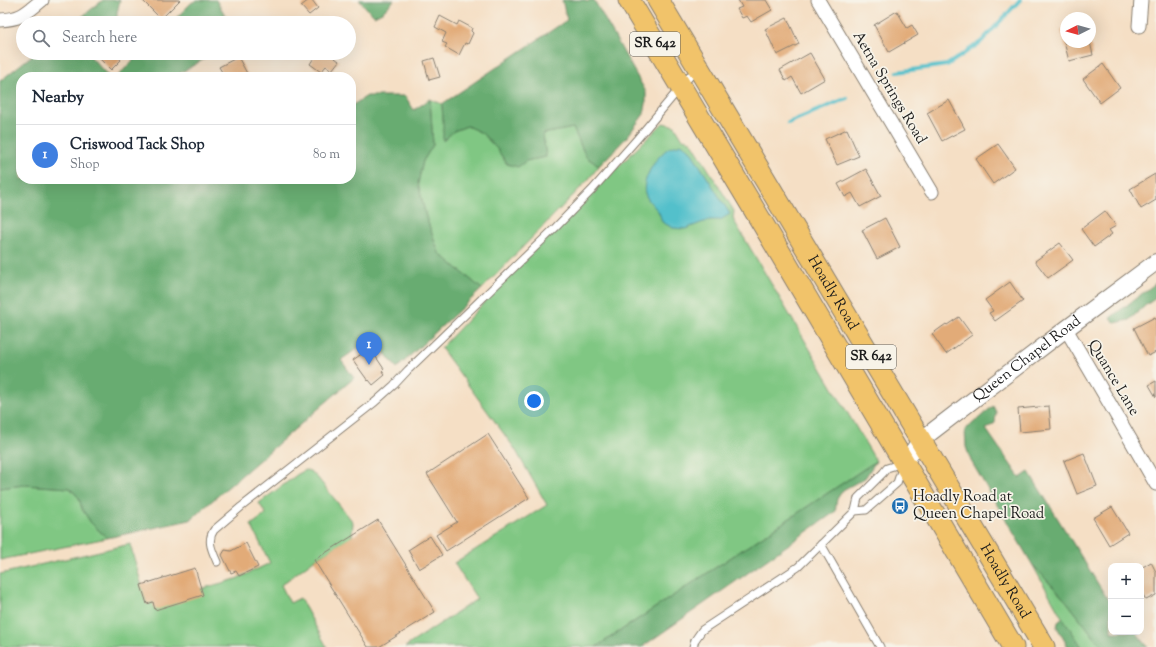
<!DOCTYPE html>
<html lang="en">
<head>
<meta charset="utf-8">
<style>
  :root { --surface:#fff; --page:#f6f6f7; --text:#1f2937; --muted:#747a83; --line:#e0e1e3; --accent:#1f6fb2 }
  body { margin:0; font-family:"Sorts Mill Goudy",serif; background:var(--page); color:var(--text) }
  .controls { position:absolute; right:12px; bottom:12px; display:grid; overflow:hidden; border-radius:8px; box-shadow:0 4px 16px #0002 }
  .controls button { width:36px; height:36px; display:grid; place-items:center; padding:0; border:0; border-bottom:1px solid var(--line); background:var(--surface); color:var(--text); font:20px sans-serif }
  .compass { position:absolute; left:1060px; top:12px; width:36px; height:36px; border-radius:50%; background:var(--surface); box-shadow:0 4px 16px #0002; rotate:264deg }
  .you { position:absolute; left:534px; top:401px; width:14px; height:14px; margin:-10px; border:3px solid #fff; border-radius:50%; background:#1a73e8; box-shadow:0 0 0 6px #1a73e833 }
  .badge { display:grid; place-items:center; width:26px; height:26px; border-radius:50%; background:var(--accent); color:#fff; font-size:13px; font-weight:700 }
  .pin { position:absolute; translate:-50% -33px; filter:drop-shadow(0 1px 2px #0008) }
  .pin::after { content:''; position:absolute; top:21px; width:14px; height:12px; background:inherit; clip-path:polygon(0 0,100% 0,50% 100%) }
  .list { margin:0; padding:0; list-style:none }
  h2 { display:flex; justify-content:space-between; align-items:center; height:52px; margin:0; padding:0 16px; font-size:17px }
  h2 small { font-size:13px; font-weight:400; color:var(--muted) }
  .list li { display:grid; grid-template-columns:26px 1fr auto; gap:12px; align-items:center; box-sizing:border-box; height:60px; padding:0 16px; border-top:1px solid var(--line) }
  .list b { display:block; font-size:15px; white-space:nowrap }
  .list p { margin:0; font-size:13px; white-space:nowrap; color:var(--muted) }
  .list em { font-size:13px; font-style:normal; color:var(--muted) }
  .icon { flex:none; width:22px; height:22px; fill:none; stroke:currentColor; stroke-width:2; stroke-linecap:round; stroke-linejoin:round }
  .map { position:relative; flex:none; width:1156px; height:647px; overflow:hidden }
  .search { position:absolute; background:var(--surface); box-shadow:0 4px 16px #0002; left:16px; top:16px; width:340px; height:44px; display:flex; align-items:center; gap:10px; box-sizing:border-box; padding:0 14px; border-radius:22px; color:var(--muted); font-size:15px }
  .panel { position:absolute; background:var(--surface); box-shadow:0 4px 16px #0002; left:16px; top:72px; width:340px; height:112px; border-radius:16px }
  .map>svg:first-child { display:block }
  .green { fill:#80c783; stroke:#4e7250 }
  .forest { fill:#68ac71; stroke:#426446 }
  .water { fill:#53c0cb; stroke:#386e74 }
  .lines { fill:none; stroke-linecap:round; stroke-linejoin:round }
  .stream { stroke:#53c0cb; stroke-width:4 }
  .building { fill:#e2ab78 }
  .service-casing { stroke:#887e70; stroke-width:9 }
  .minor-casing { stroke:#887e70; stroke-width:15 }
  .tertiary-casing { stroke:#887e70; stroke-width:18 }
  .primary-casing { stroke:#887e70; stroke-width:23 }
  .service { stroke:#fff; stroke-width:7 }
  .minor { stroke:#fff; stroke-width:13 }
  .tertiary { stroke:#fff; stroke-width:16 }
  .primary { stroke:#f1c36a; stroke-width:21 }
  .labels { text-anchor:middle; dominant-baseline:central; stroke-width:3.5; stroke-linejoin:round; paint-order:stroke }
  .shield { fill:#f7f3e8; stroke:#5e5c59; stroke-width:1 }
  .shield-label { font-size:14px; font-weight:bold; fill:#1c1c1c }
  .street-label { font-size:15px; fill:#1c1c1c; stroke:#f7f3e8 }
  .poi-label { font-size:15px; fill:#1c1c1c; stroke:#f7f3e8; text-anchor:start }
</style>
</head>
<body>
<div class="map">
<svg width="1156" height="647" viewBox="0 0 1156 647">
  <rect width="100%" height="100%" fill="#f7f3e8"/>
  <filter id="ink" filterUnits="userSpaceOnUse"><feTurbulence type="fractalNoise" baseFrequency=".025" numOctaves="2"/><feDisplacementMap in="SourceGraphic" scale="8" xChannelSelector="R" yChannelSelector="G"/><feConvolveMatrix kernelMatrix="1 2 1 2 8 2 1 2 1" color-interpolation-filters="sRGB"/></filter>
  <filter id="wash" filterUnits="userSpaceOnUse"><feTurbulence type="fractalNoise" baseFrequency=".012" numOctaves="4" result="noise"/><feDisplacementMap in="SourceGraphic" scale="16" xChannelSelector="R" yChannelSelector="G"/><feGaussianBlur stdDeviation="0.9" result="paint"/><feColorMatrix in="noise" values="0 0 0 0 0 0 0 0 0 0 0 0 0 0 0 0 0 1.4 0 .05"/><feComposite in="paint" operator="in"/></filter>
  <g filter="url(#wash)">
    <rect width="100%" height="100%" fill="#f5dfc5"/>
    <path class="green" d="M430,99L442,104L443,120L454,131L467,126L482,133L497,149L507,164L546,157L543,134L573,128L586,157L599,166L588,180L482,289L439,253L426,217L418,183L423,161L433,145Z
      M663,123L675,126L683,139L691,141L734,211L733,219L876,461L596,647H405L477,599L454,563L547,505L515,449L441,348L543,240Z
      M306,470L310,471L317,477L353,522L352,537L314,560L281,585L290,603L300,598L327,647H0V574L130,544L147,604L236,579L270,563L251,525L266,514L259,503L298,474Z
      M24,485L70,488L79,498L82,509L91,523L107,538L0,560V488Z
      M1032,564L1067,602L1102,647H1082L1068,628Z"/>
    <path class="forest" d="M103,0H120L117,13V23H74Z
      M197,0H216L230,23H171L191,3Z
      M359,0H394L384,11L374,16Z
      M562,0H585L587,2L590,0H594L646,92V104L644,114L627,137L599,166L586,157L573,128L543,134L546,157L526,161L518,167L507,164L497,149L482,133L467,126L454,131L443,141V120L442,104L567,20Z
      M35,53H95L91,57L109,77H21V179H351V106L367,96H405L414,110L430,99L433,145L423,161L418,183L426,217L439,253L482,289L397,368L372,338L341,360L354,378L190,520L107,538L91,523L82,509L79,498L70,488L24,485L0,488V81Z
      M140,53H215L180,73L181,77H117Z
      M1156,283V298L1146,305L1129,320L1115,323L1110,318Z
      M993,406L996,412L995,423L986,429L1020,478L1029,472L1105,595L1111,602V632H1136L1148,647H1102L1067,602L1032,564L971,461L966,447L965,430Z
      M876,461L865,478L843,490L837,499L835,512L642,647H596Z
      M1063,618L1082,647H1068L1057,627L1058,622Z"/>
    <path class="water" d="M681,144L690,150L730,214L720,220H709L685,229L673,228L662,222C661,219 660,214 658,211C653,205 647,200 645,193C641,180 657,155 669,148C672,146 677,146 681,144Z"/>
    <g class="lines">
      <path class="stream" d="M897,72L947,65L981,42L1020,0
        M788,123L847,98"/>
    </g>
    <g id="blocks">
      <path class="building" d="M142,0H180L161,19Z
        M309,0H312L318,8L309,15L301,6Z
        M738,0H766L772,10L751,22L747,16L742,18L737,9L742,7Z
        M897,11L907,28L912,25L918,35L889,52L874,25Z
        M440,16L457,25L459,21L472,28L471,31L473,33L468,44L465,43L459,55L445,47L447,44L442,42L446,33L435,27Z
        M787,18L799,44L777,55L765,29Z
        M1066,29V42H1090L1093,55L1069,61L1061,30Z
        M99,53H114L121,60L111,70L97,56Z
        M317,53H328L339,61L332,70L326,66L321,72L310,64Z
        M810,53L825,79L801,93L792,77L786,81L780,70Z
        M238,57L249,77H225L219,67Z
        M434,58L440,77L429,80L424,61Z
        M1103,64L1120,88L1100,103L1083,79Z
        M949,100L965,129L942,141L927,113Z
        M847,129L859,156L837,165L825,139Z
        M998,144L1015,168L993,184L976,159Z
        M866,169L881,196L860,207L852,193L845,197L838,184Z
        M1155,174L1156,200L1141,209L1130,189Z
        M1105,211L1116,226L1109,230L1112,234L1094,247L1081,229Z
        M885,218L900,247L877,259L862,230Z
        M1060,243L1073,260L1048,278L1035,261Z
        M1010,282L1023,301L995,321L989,313L993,311L985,300Z
        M959,317L972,335L946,354L932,334L946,324L947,325Z
        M1155,317L1156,319V352L1148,356L1134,328Z
        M370,348L384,369L382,371L385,375L373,385L369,380L368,381L353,360Z
        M1156,381V397L1149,385Z
        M1049,406L1051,429L1020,432L1018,409Z
        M488,434L529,498L446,551L436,535L457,522L427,474Z
        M1084,453L1097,486L1077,494L1064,461Z
        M1112,507L1128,533L1109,545L1093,518Z
        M378,520L435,612L379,647H368L314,560Z
        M430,536L442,555L419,569L408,550Z
        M246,543L258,567L239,576L236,571L231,573L222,555L225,550L231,551Z
        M1151,562L1156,572V595L1146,600L1141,591V568Z
        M195,568L203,595L155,610L153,602L147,604L141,585Z"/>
    </g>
  </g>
  <g filter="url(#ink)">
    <use href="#blocks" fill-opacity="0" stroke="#887e70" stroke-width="1"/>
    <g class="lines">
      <g class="service-casing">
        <path id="service" d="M855,511L866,510L897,483L902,468
          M821,544L880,647
          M217,562C213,552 206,541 214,530L241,507L375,402L394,385L408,370L556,227L592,190L637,139L696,69
          M693,647L695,640L702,630L798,567L855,511L858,498L883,473L887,468L903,463"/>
      </g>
      <g class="minor-casing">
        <path id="minor" d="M818,0L932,192
          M0,20C22,19 26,13 42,0
          M1139,26L1141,0
          M1066,329L1114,411L1156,484"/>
      </g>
      <g class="tertiary-casing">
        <g id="tertiary">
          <path id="s1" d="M904,463L921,440L1066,329L1156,262"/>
        </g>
      </g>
      <g class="primary-casing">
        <g id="primary">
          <path d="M629,0L779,251L1013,647"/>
          <path id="s2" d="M658,0L1044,647"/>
        </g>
      </g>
      <use href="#service" class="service"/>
      <use href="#minor" class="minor"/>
      <use href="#tertiary" class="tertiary"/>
      <use href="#primary" class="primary"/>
    </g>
  </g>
  <defs>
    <g id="bus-disc" transform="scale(0.9)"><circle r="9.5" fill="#1f6fb2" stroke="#f7f3e8"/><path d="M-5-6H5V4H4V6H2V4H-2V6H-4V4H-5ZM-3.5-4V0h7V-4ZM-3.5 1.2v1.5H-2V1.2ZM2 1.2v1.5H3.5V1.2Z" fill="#fff"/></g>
  </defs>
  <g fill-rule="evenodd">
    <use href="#bus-disc" x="900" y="506"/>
  </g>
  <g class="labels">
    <g class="shield">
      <rect x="630" y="32" width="50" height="24" rx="3"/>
      <rect x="846" y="345" width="50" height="24" rx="3"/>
    </g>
    <g class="shield-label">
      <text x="655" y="44">SR 642</text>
      <text x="871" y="357">SR 642</text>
    </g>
    <g class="street-label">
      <text transform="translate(889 88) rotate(59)">Aetna Springs Road</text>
      <text stroke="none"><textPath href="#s2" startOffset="341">Hoadly Road</textPath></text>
      <text stroke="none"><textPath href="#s1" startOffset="162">Queen Chapel Road</textPath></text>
      <text transform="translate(1113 378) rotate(59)">Quance Lane</text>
      <text stroke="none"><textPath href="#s2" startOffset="677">Hoadly Road</textPath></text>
    </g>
    <g class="poi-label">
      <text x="913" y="497">Hoadly Road at<tspan x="913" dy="17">Queen Chapel Road</tspan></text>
    </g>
  </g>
</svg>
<div class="controls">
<button>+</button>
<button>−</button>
</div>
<svg class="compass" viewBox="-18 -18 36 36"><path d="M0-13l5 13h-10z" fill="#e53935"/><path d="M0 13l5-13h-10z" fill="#747a83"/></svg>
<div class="you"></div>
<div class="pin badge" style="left:369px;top:365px;background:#3f7fe0">1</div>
<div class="search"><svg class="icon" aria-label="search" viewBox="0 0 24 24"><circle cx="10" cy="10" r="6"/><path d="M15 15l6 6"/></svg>Search here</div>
<section class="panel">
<h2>Nearby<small></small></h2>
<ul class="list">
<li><span class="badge" style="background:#3f7fe0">1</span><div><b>Criswood Tack Shop</b><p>Shop</p></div><em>80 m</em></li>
</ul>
</section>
</div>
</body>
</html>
